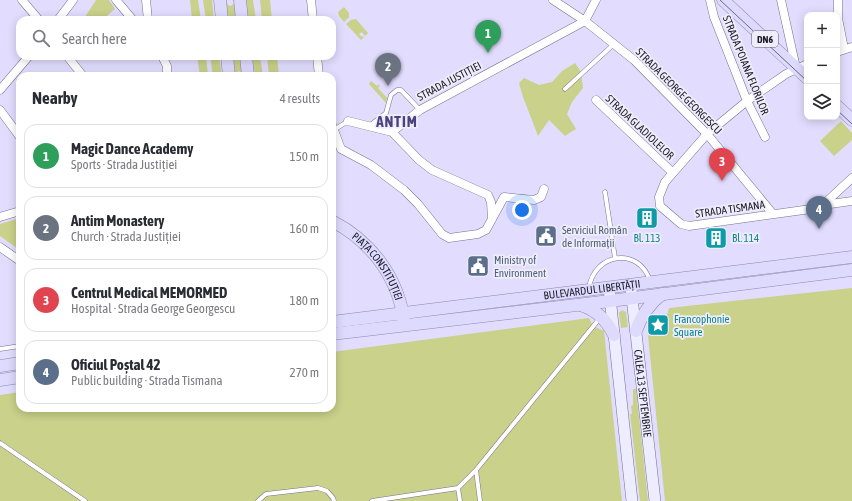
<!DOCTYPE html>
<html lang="en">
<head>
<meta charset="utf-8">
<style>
  :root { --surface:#fff; --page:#f2f2f3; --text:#2b2b33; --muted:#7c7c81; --line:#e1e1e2; --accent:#d93025 }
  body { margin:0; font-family:"Asap Condensed",sans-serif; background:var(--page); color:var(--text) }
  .controls { position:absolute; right:12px; top:12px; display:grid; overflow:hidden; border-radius:8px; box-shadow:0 2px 10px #0003 }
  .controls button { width:36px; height:36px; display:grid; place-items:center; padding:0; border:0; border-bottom:1px solid var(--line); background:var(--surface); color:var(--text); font:20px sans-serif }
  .you { position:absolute; left:522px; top:210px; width:14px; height:14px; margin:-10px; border:3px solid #fff; border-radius:50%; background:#1a73e8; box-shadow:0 0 0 6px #1a73e833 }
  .badge { display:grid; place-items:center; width:26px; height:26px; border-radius:50%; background:var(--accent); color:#fff; font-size:13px; font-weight:700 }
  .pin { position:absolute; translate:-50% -33px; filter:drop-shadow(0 1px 2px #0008) }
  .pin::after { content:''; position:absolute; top:21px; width:14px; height:12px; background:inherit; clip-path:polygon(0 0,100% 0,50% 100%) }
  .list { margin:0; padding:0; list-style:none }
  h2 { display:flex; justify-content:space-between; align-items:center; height:52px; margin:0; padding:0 16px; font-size:17px }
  h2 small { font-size:13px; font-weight:400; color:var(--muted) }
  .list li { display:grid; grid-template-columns:26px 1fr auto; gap:12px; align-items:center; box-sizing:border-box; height:64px; margin:0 8px 8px; padding:0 8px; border:1px solid var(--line); border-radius:12px }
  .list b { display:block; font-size:15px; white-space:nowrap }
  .list p { margin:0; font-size:13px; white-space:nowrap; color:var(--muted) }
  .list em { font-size:13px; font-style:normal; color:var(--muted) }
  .icon { flex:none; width:22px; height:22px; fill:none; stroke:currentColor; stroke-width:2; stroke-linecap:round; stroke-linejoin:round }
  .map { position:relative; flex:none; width:852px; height:501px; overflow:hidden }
  .search { position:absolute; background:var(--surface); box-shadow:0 2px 10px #0003; left:16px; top:16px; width:320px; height:44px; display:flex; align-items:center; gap:10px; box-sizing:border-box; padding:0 14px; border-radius:12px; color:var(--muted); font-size:15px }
  .panel { position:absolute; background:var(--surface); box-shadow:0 2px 10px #0003; left:16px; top:72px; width:320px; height:340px; border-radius:12px }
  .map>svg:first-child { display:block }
  .green { fill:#c9d18a }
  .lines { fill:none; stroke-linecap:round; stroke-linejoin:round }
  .lane-casing { stroke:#76718f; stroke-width:5 }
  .street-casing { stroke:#76718f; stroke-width:9 }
  .secondary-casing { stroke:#76718f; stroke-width:12 }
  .primary-casing { stroke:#8c88b3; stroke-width:13 }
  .lane { stroke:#fff; stroke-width:4 }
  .street { stroke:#fff; stroke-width:8 }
  .secondary { stroke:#eeedff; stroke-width:11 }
  .primary { stroke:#dedafe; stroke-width:12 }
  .tram { stroke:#6d6a7f; stroke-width:1 }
  .labels { text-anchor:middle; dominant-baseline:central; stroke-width:3.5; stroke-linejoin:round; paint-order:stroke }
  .shield { fill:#efedfa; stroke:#5d5b67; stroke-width:1 }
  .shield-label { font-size:10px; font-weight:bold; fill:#1e1c28 }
  .street-label { font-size:11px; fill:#1e1c28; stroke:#efedfa }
  .service-label { font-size:11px; fill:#4e5e75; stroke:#efedfa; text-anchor:start }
  .culture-label { font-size:11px; fill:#0d838f; stroke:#efedfa; text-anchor:start }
  .district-label { font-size:15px; font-weight:bold; letter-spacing:1px; fill:#4c417f; stroke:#efedfa }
</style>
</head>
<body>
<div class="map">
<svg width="852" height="501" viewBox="0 0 852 501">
  <rect width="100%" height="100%" fill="#e2ddfe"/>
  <path class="green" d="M96,0H109L115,9L102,20H83Z
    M190,0H198L201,20H192Z
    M203,0H212L214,20H206Z
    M224,0H226L228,5L231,6L234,3L233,0H235L237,20H227Z
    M245,0H253L256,20H248Z
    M260,0H270L272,20H262Z
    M344,7L349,13V17L344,22L339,16L338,12Z
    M356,19L368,33L365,36L362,32L359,34L362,37L363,36L364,37L361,40L346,24L351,20Z
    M197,56H206L208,76H200Z
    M210,56H219L222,76H213Z
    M231,56H242V74L239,71L236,73V76H234Z
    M252,56H260L263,76H255Z
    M267,56H277L279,76H269Z
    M575,63L581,72L583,88L572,102L567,114L576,129L565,136L549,120L538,136L523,97L519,83L524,78L539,85L552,82L562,71Z
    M371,81L377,86L378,84L380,86L378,88L387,98L386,103L369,84Z
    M841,121L852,133V140L834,156L820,141Z
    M20,218V238H19L18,249L0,236V224Z
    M852,288V501H665L648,336C658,329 666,321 669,308Z
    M622,310L626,312L628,327L621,328L619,313Z
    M589,318L593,326L604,331L622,501H0V395L20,392V408H332V352Z
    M633,389H636L648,501H640L630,414H632L631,406L633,405Z"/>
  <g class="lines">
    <g class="lane-casing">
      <path id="lane" d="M565,89L614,44
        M369,126L386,113L391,95L397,90H401L420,110
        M334,130L348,121
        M605,192L615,258
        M589,288C594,253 639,246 650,281
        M0,349L20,346
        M0,443L85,501
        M476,470L480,501
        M458,488L460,501
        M258,501L266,494L318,488L327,491L333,498L334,501
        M372,501L458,488L476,470L600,318"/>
    </g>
    <g class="street-casing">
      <path id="street" d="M22,0L39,20
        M116,0L133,20
        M146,0L148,20
        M311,0L313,20
        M553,0L585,21L634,60L707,134L773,214
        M710,0L714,17L747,101L765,137
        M781,0L796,68
        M838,0V18L844,49
        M58,20L73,0
        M837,52L852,47
        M67,56L83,76
        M162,56L167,66V74L164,76
        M317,56L319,76
        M807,64L786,74L747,101L707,134L665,182L659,197L660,206L681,224L689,226L811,209L823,205L852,178
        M0,90L29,56
        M596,100L673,173
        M0,110L20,137
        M348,121L392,132L419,160L432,170L488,195L491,202L492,219
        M332,125L341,149L371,165L404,190L418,204L442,234L449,238L478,234L486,230L504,197L534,200L541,197L544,189
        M392,132L420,110L585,21L596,0
        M823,205L852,201
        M0,217L20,211
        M0,247L20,261"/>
    </g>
    <g class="secondary-casing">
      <g id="secondary">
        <path d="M609,288L632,501"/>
        <path id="s1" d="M631,289L655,501"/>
      </g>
    </g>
    <g class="primary-casing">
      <g id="primary">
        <path d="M220,0L222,20"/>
        <path d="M240,0L242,20"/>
        <path d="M723,0L807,78"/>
        <path d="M227,56L229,76"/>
        <path d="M246,56L248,76"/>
        <path d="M837,106L852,120"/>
        <path id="s2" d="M332,221C371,241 398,277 404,321"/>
        <path d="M581,305C598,311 606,320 614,335"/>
        <path id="s3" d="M332,322L852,257"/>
        <path d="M636,331C641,316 649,304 662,294"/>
        <path d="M332,334L610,301L852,270"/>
        <path d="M0,366L20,363"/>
        <path d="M0,380L20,377"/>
      </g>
    </g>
    <use href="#lane" class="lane"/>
    <use href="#street" class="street"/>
    <use href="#secondary" class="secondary"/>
    <use href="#primary" class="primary"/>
    <path class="tram" d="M720,0L807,81
      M837,110L852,124"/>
  </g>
  <defs>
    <g id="building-square" transform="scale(1.15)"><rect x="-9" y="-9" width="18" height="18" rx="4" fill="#0f9aa8" stroke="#efedfa"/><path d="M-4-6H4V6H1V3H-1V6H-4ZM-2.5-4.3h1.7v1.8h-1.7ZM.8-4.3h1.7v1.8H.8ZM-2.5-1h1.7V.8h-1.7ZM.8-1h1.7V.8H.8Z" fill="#fff"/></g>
    <g id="civic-square" transform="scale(1.15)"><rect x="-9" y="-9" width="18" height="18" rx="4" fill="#5c6f8a" stroke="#efedfa"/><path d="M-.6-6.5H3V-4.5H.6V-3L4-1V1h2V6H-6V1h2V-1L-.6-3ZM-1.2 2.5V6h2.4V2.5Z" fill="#fff"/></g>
    <g id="sight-square" transform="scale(1.15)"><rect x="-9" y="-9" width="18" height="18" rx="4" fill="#0f9aa8" stroke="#efedfa"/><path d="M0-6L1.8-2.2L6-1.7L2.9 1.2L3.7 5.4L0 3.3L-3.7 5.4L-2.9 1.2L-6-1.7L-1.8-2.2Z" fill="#fff"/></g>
  </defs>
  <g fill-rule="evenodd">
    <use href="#building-square" x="647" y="218"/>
    <use href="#civic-square" x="546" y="236"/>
    <use href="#building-square" x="716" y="238"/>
    <use href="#civic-square" x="478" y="266"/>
    <use href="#sight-square" x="658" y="325"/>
  </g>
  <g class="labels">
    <rect class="shield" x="752" y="31" width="26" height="16" rx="3"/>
    <g class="shield-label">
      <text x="765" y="39">DN6</text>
    </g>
    <g class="street-label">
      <text transform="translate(746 65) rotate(68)">STRADA POIANA FLORILOR</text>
      <text transform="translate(449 81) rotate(-28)">STRADA JUSTIȚIEI</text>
      <text transform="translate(679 91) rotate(45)">STRADA GEORGE GEORGESCU</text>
      <text transform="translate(640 127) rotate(43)">STRADA GLADIOLELOR</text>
      <text transform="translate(730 209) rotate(-8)">STRADA TISMANA</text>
      <text stroke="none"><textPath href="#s2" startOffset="66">PIAȚA CONSTITUȚIEI</textPath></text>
      <text stroke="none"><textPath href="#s3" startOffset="262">BULEVARDUL LIBERTĂȚII</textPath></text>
      <text stroke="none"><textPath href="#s1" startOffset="105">CALEA 13 SEPTEMBRIE</textPath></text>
    </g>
    <g class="service-label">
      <text x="562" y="230">Serviciul Român<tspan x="562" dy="13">de Informații</tspan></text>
      <text x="494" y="260">Ministry of<tspan x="494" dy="13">Environment</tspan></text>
    </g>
    <g class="culture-label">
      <text x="647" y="238" text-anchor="middle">Bl. 113</text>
      <text x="732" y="238">Bl. 114</text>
      <text x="674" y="319">Francophonie<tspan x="674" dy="13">Square</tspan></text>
    </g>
    <g class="district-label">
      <text x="397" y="121">ANTIM</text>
    </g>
  </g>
</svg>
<div class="controls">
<button>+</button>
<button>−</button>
<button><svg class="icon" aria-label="layers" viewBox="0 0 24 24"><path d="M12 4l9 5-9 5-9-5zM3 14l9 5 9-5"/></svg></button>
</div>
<div class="you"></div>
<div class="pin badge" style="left:488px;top:53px;background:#2e9e5b">1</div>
<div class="pin badge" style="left:388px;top:86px;background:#6b7280">2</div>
<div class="pin badge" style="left:722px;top:181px;background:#e0444e">3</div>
<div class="pin badge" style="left:819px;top:229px;background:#5c6f8a">4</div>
<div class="search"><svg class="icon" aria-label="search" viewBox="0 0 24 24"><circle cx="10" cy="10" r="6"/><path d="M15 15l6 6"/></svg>Search here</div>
<section class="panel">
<h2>Nearby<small>4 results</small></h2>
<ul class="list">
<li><span class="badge" style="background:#2e9e5b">1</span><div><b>Magic Dance Academy</b><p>Sports · Strada Justiției</p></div><em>150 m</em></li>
<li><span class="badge" style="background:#6b7280">2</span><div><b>Antim Monastery</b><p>Church · Strada Justiției</p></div><em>160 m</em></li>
<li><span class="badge" style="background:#e0444e">3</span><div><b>Centrul Medical MEMORMED</b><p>Hospital · Strada George Georgescu</p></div><em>180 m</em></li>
<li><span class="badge" style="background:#5c6f8a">4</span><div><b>Oficiul Poștal 42</b><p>Public building · Strada Tismana</p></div><em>270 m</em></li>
</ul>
</section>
</div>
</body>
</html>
